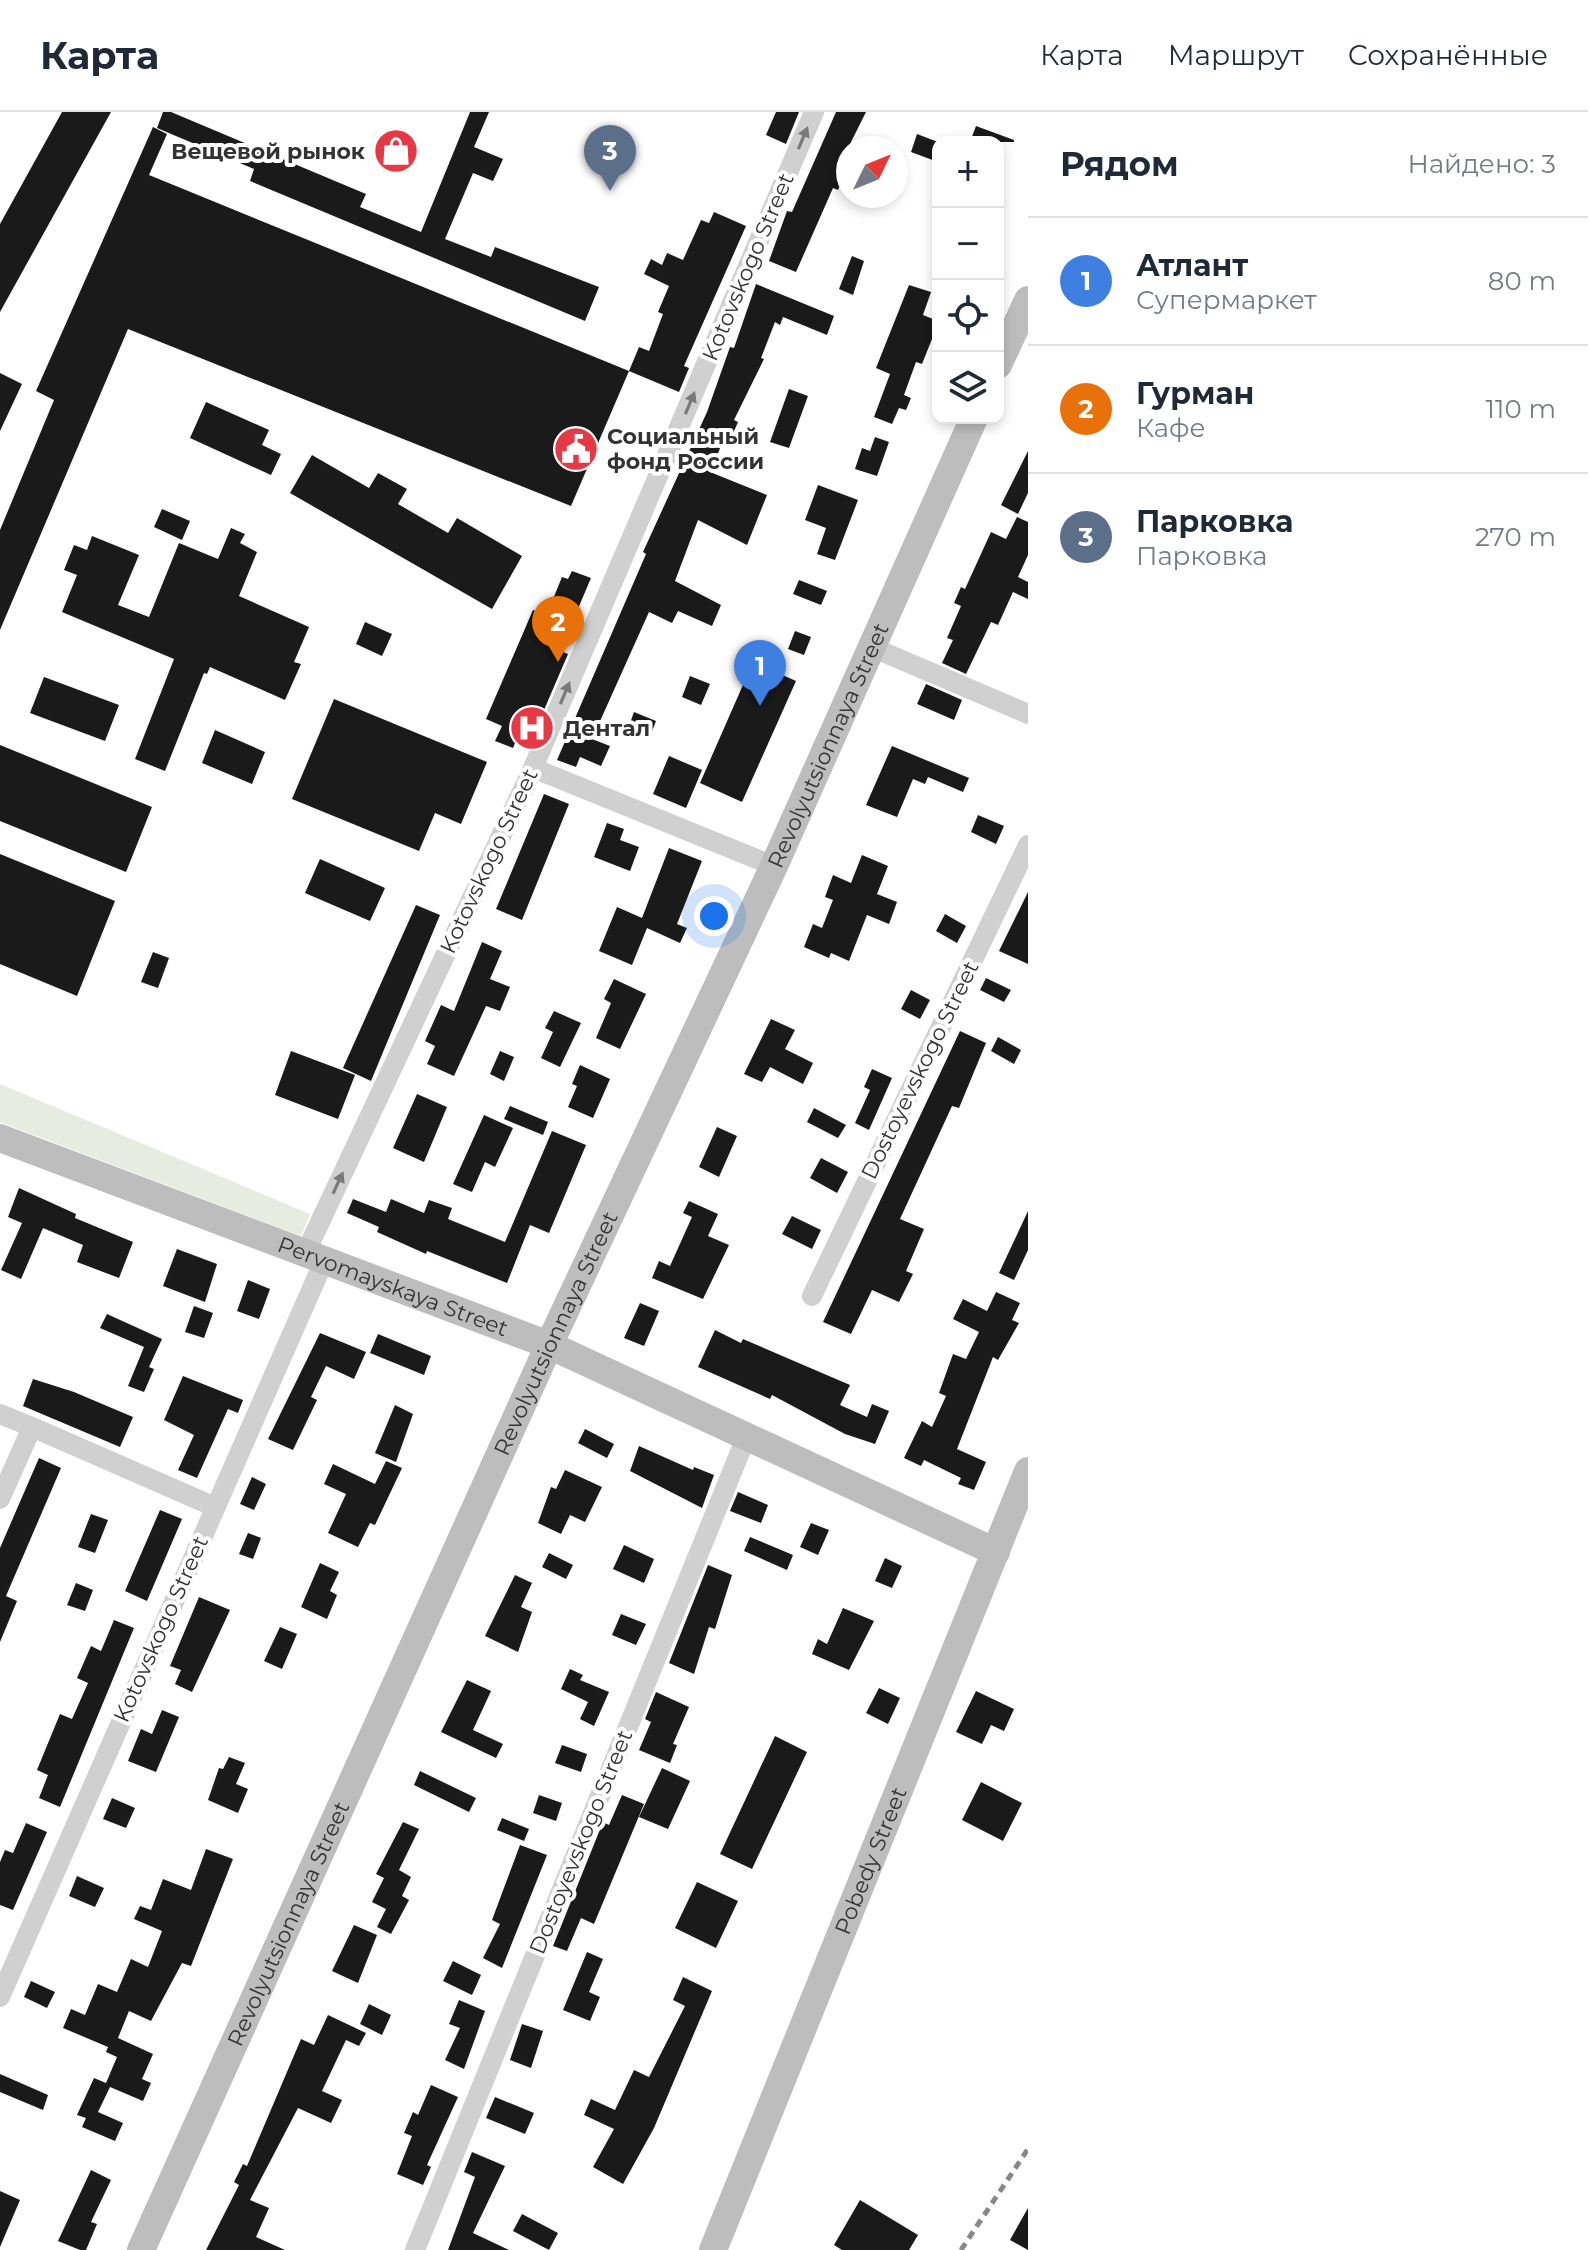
<!DOCTYPE html>
<html lang="ru">
<head>
<meta charset="utf-8">
<style>
  :root { --surface:#fff; --page:#f6f6f7; --text:#1f2937; --muted:#747a83; --line:#e0e1e3; --accent:#7c3aed }
  body { margin:0; font-family:Montserrat,sans-serif; background:var(--page); color:var(--text) }
  .controls { position:absolute; right:24px; top:24px; display:grid; overflow:hidden; border-radius:16px; box-shadow:0 4px 12px #0003 }
  .controls button { width:72px; height:72px; display:grid; place-items:center; padding:0; border:0; border-bottom:2px solid var(--line); background:var(--surface); color:var(--text); font:40px sans-serif }
  .compass { position:absolute; left:836px; top:24px; width:72px; height:72px; border-radius:50%; background:var(--surface); box-shadow:0 4px 12px #0003; rotate:47deg }
  .you { position:absolute; left:714px; top:804px; width:28px; height:28px; margin:-20px; border:6px solid #fff; border-radius:50%; background:#1a73e8; box-shadow:0 0 0 12px #1a73e833 }
  .badge { display:grid; place-items:center; width:52px; height:52px; border-radius:50%; background:var(--accent); color:#fff; font-size:26px; font-weight:700 }
  .pin { position:absolute; translate:-50% -66px; filter:drop-shadow(0 2px 4px #0008) }
  .pin::after { content:''; position:absolute; top:42px; width:28px; height:24px; background:inherit; clip-path:polygon(0 0,100% 0,50% 100%) }
  .list { margin:0; padding:0; list-style:none }
  h2 { display:flex; justify-content:space-between; align-items:center; height:104px; margin:0; padding:0 32px; font-size:34px }
  h2 small { font-size:26px; font-weight:400; color:var(--muted) }
  .list li { display:grid; grid-template-columns:52px 1fr auto; gap:24px; align-items:center; box-sizing:border-box; height:128px; padding:0 32px; border-top:2px solid var(--line) }
  .list b { display:block; font-size:30px; white-space:nowrap }
  .list p { margin:0; font-size:26px; white-space:nowrap; color:var(--muted) }
  .list em { font-size:26px; font-style:normal; color:var(--muted) }
  .icon { flex:none; width:44px; height:44px; fill:none; stroke:currentColor; stroke-width:2; stroke-linecap:round; stroke-linejoin:round }
  .map { position:relative; flex:none; width:1028px; height:2138px; overflow:hidden }
  header { display:flex; align-items:center; gap:48px; box-sizing:border-box; height:112px; padding:0 40px; background:var(--surface); border-bottom:2px solid var(--line) }
  header strong { font-size:38px }
  nav { display:flex; gap:44px; margin-inline-start:auto; font-size:28px }
  main { display:flex }
  aside { flex:1; background:var(--surface) }
  .map>svg:first-child { display:block }
  .green { fill:#e6ecdf }
  .building { fill:#1a1a1a }
  .lines { fill:none; stroke-linecap:round; stroke-linejoin:round }
  .street { stroke:#d0d0d0; stroke-width:20 }
  .secondary { stroke:#bdbdbd; stroke-width:28 }
  .rail { stroke:#888; stroke-width:5; stroke-dasharray:8 6; stroke-linecap:butt }
  .oneway { fill:#7a7a7a }
  .labels { text-anchor:middle; dominant-baseline:central; stroke-width:8; stroke-linejoin:round; paint-order:stroke }
  .poi-label { font-size:22px; font-weight:bold; fill:#333; stroke:#fff; text-anchor:start }
  .street-label { font-size:22px; fill:#333; stroke:#fff }
</style>
</head>
<body>
<header>
<strong>Карта</strong>
<nav><a>Карта</a><a>Маршрут</a><a>Сохранённые</a></nav>
</header>
<main>
<div class="map">
<svg width="1028" height="2138" viewBox="0 0 1028 2138">
  <rect width="100%" height="100%" fill="#fff"/>
  <path class="green" d="M0,972L310,1102L301,1124L0,1010Z"/>
  <path class="building" d="M62,0H111L0,200V112Z
    M163,0H171L366,82L360,95L421,120L470,0H489L474,35L503,47L493,69L473,61L445,127L491,145L495,135L599,175L585,209L250,69L254,57L157,16Z
    M776,0H799L786,32L766,23Z
    M836,0H866L848,36V55L838,78L833,76L796,160L769,149L787,99L792,100Z
    M976,14L1014,28V30H970Z
    M153,15L167,22L149,63L629,259L571,394L128,217L0,518V418L54,288L36,279Z
    M917,22L938,30V50L911,40Z
    M714,100L746,114L684,254L689,256L679,280L629,259L639,235L649,239L663,202L658,200L669,174L644,162L651,147L662,153L667,141L683,148L701,108L709,111Z
    M852,144L864,149L853,183L839,177Z
    M756,172L834,204L827,223L783,205L780,213L775,210L761,246L764,247L734,308L738,310L732,324L726,322L710,360L767,383L747,433L698,408L675,469L721,493L712,514L678,499L672,511L649,500L592,627L610,634L601,654L580,645L576,655L557,648L646,442L643,440L707,300L730,235L734,236Z
    M909,173L931,180L923,203L938,209V212L922,252L916,250L904,283L911,286L906,298L899,296L892,312L874,305L890,262L876,256Z
    M0,261L22,272L0,319Z
    M789,277L808,284L789,336L770,330Z
    M206,290L269,318L262,333L281,342L271,363L190,326Z
    M875,325L889,330L877,364L855,357L862,336L870,339Z
    M1028,339V381L1018,402L1001,393Z
    M312,343L369,376L378,361L407,377L398,392L448,421L457,406L522,444L492,497L290,381Z
    M818,373L858,388L835,448L817,442L826,416L805,408Z
    M162,397L190,409L182,428L154,415Z
    M1017,405L1028,410V443L1018,465L1028,470V487L1013,480L998,513L991,510L966,562L942,551L953,528L947,526L961,494L954,491L961,475L965,477L991,420L1006,427Z
    M231,416L245,422L240,431L257,440L239,484L309,515L294,550L301,552L285,588L210,555L207,562L204,561L165,659L135,647L174,547L62,500L77,463L64,458L74,433L87,438L92,424L139,443L118,493L149,505L179,431L218,447Z
    M572,459L591,466L560,539L568,542L532,626L519,621L513,636L495,629L502,614L486,607L533,498L546,504L562,465L568,467Z
    M799,468L827,479L821,493L793,482Z
    M365,510L392,522L382,544L356,532Z
    M795,519L811,525L804,543L788,537Z
    M753,550L796,569L742,690L700,671Z
    M690,564L710,572L701,593L682,585Z
    M44,565L119,593L105,629L30,601Z
    M926,572L962,588L954,608L917,592Z
    M334,587L487,650L461,712L435,701L419,739L292,687Z
    M634,600L656,609L651,622L629,614Z
    M215,618L265,640L252,672L202,651Z
    M0,633L152,695L126,760L0,709Z
    M892,634L969,666L963,680L928,665L925,672L913,667L897,705L866,693Z
    M669,644L702,658L686,696L653,682Z
    M544,682L569,692L522,808L496,797Z
    M978,703L1004,714L996,732L971,720Z
    M607,711L624,717L620,728L639,735L630,759L594,745Z
    M669,736L702,749L677,812L687,816L680,831L647,816L632,853L599,839L617,795L642,806Z
    M0,742L115,789L77,884L0,852Z
    M862,743L888,754L877,782L897,790L889,812L867,803L849,849L831,841L829,846L804,835L813,812L822,816L833,788L825,785L833,763L851,771Z
    M320,747L385,776L370,809L305,781Z
    M1028,780V852L999,839Z
    M416,793L440,803L371,969L343,956Z
    M945,802L966,814L957,831L936,819Z
    M482,830L502,839L490,867L510,875L500,899L486,894L454,964L427,952L435,934L425,929L441,893L454,899Z
    M153,840L169,846L158,876L141,870Z
    M986,866L1011,878L1004,890L980,878Z
    M614,867L646,882L620,937L596,926L611,891L604,887Z
    M911,878L930,888L920,907L901,897Z
    M554,899L581,911L560,955L541,946L553,920L545,916Z
    M771,907L795,918L785,937L813,951L803,972L770,955L762,970L744,962Z
    M960,919L986,931L959,996L952,994L900,1107L924,1117L906,1159L913,1162L899,1190L872,1178L851,1222L823,1210Z
    M998,925L1021,938L1014,952L991,939Z
    M291,939L355,963L338,1007L275,983Z
    M500,939L514,945L504,969L490,962Z
    M580,953L610,967L593,1006L568,995L577,974L572,972Z
    M872,957L892,966L869,1018L855,1011L870,978L864,975Z
    M417,982L447,995L424,1050L393,1036Z
    M510,994L548,1010L543,1023L504,1007Z
    M814,996L846,1013L838,1026L807,1010Z
    M484,1003L513,1016L495,1055L485,1050L472,1080L453,1072Z
    M717,1015L737,1024L719,1065L699,1055Z
    M552,1019L586,1033L549,1121L530,1113L507,1171L427,1139L426,1142L377,1120L379,1115L347,1101L353,1087L386,1100L391,1087L424,1101L429,1088L452,1096L448,1107L505,1130Z
    M821,1046L848,1060L837,1081L810,1066Z
    M19,1076L76,1102L75,1106L133,1130L119,1166L77,1150L83,1133L43,1116L21,1167L1,1158L22,1111L8,1105Z
    M689,1089L718,1102L708,1124L729,1133L703,1187L652,1166L659,1149L670,1154L692,1105L683,1101Z
    M1028,1099V1138L1014,1168L999,1161Z
    M792,1104L821,1118L812,1137L782,1122Z
    M177,1137L217,1152L205,1190L163,1174Z
    M248,1168L270,1177L259,1207L237,1199Z
    M996,1180L1020,1191L1012,1208L1019,1211L998,1248L993,1245L957,1337L986,1350L974,1378L958,1372L961,1366L924,1348L921,1354L904,1346L922,1309L932,1315L946,1284L939,1281L953,1242L966,1247L979,1220L953,1207L963,1187L987,1199Z
    M640,1191L659,1199L644,1234L624,1226Z
    M194,1194L213,1201L204,1226L185,1220Z
    M107,1202L162,1227L149,1255L154,1257L144,1280L128,1274L144,1235L100,1216Z
    M715,1218L741,1231L743,1227L850,1273L840,1293L867,1305L872,1292L889,1299L875,1332L845,1322L772,1283L770,1287L698,1255Z
    M320,1221L366,1240L354,1267L326,1254L311,1285L317,1288L293,1338L268,1327Z
    M378,1222L431,1244L424,1263L370,1241Z
    M183,1264L243,1288L238,1301L228,1297L197,1366L178,1358L194,1323L164,1308Z
    M33,1267L74,1280L133,1305L120,1335L23,1294Z
    M395,1293L413,1302L396,1350L375,1341Z
    M585,1317L614,1332L607,1346L578,1331Z
    M639,1334L693,1358L694,1355L714,1363L702,1396L630,1359Z
    M39,1346L61,1356L6,1484L17,1489L0,1530V1436Z
    M386,1349L402,1356L375,1413L370,1411L358,1435L328,1421L346,1382L324,1372L333,1352L375,1372Z
    M565,1358L602,1375L585,1410L570,1403L561,1422L538,1411L551,1375L556,1377Z
    M252,1365L266,1372L254,1398L240,1392Z
    M738,1380L768,1393L761,1411L730,1399Z
    M160,1398L182,1407L147,1489L125,1479Z
    M91,1402L108,1408L95,1441L78,1435Z
    M811,1411L829,1418L818,1443L800,1435Z
    M248,1421L261,1426L253,1447L239,1442Z
    M750,1425L793,1443L787,1458L744,1439Z
    M624,1433L654,1447L644,1471L613,1457Z
    M549,1441L573,1453L566,1467L542,1455Z
    M885,1446L902,1454L892,1476L875,1469Z
    M320,1451L339,1460L330,1479L337,1483L327,1507L301,1495Z
    M708,1453L732,1463L715,1517L709,1515L694,1562L669,1551Z
    M515,1463L532,1471L521,1495L532,1500L518,1540L485,1524Z
    M76,1471L93,1478L85,1499L67,1493Z
    M199,1485L230,1498L192,1580L175,1572L181,1558L170,1554Z
    M843,1496L874,1509L849,1558L812,1542L818,1527L827,1532Z
    M621,1502L646,1512L636,1533L612,1523Z
    M114,1508L134,1516L60,1695L39,1686L48,1663L37,1658L60,1602L72,1607L88,1571L77,1566L91,1534L101,1539Z
    M280,1515L297,1522L282,1557L264,1549Z
    M570,1557L583,1563L580,1568L609,1580L594,1614L580,1607L588,1590L561,1577Z
    M467,1568L491,1579L473,1618L503,1632L496,1646L441,1620Z
    M879,1576L900,1586L888,1612L866,1601Z
    M976,1579L1014,1597L1004,1619L991,1613L982,1632L956,1620Z
    M656,1580L689,1595L673,1632L677,1633L670,1651L639,1638L651,1610L645,1607Z
    M162,1598L179,1605L156,1660L128,1649L141,1617L152,1622Z
    M775,1624L807,1640L752,1757L720,1742Z
    M562,1633L587,1642L581,1660L555,1651Z
    M229,1645L245,1651L236,1672L248,1677L238,1701L208,1688L219,1656L223,1657Z
    M662,1656L690,1669L668,1717L639,1705Z
    M420,1659L476,1686L469,1700L414,1673Z
    M981,1670L1022,1691L1003,1729L962,1708Z
    M539,1683L562,1691L556,1709L533,1701Z
    M622,1683L644,1692L594,1812L581,1806L567,1839L553,1834L603,1710L609,1713Z
    M112,1686L135,1696L126,1716L103,1707Z
    M502,1706L529,1717L524,1729L497,1718Z
    M403,1710L419,1717L399,1758L411,1765L402,1784L409,1788L391,1822L377,1815L386,1797L372,1790L384,1766L376,1762Z
    M26,1711L47,1720L13,1798L0,1793V1750L5,1738L13,1741Z
    M520,1733L547,1743L502,1856L483,1846L500,1812L492,1808Z
    M206,1737L233,1747L191,1854L182,1851L151,1909L129,1899L118,1926L153,1942L142,1967L151,1971L143,1989L110,1975L98,2000L123,2011L115,2029L82,2015L86,2006L77,2003L94,1966L106,1971L117,1945L106,1940L108,1935L63,1916L71,1897L85,1903L98,1872L117,1880L131,1847L148,1855L162,1819L134,1807L140,1794L151,1798L163,1767L191,1778Z
    M77,1764L104,1776L95,1795L69,1784Z
    M697,1770L738,1789L716,1836L675,1816Z
    M354,1813L377,1823L358,1871L332,1859Z
    M587,1840L603,1847L589,1880L600,1885L590,1909L563,1898Z
    M453,1849L481,1863L472,1883L443,1869Z
    M683,1865L712,1879L654,2016L623,2072L593,2055L614,2017L584,2003L591,1987L615,1998L634,1958L649,1965L685,1894L673,1888Z
    M31,1869L55,1880L47,1896L24,1885Z
    M459,1888L485,1899L464,1957L445,1948L460,1916L449,1912Z
    M369,1892L391,1903L382,1923L360,1912Z
    M328,1903L366,1921L359,1934L346,1928L322,1979L342,1988L331,2011L298,1996L250,2088L269,2096L256,2125L285,2138H206L239,2073L234,2070L243,2052L247,2054L301,1927L314,1933Z
    M522,1912L543,1919L531,1956L510,1948Z
    M0,1962L48,1983L43,1998L0,1980Z
    M431,1973L458,1985L427,2053L431,2055L423,2073L397,2062L412,2024L404,2021L413,2000L418,2003Z
    M495,1985L534,2001L525,2022L486,2006Z
    M472,2040L505,2054L473,2121L509,2138H448L475,2065L464,2060Z
    M91,2058L111,2068L91,2110L97,2112L86,2138H80L58,2129Z
    M0,2079L20,2088L0,2135Z
    M860,2088L918,2123L909,2138H842L834,2133Z
    M1028,2096V2138L1010,2128Z
    M522,2102L558,2121L549,2138L513,2119Z"/>
  <g class="lines">
    <path class="street" d="M869,534L1028,602
      M533,656L774,754
      M305,1142L533,656L814,0
      M812,1184L1028,733
      M0,1302L32,1315
      M0,1387L32,1315L215,1395
      M0,1885L324,1149
      M415,2138L747,1323"/>
    <g class="secondary">
      <path d="M998,253L1028,188"/>
      <path id="s1" d="M0,1026L549,1233L996,1440"/>
      <path id="s2" d="M141,2138L549,1233L774,754L974,306"/>
      <path id="s3" d="M713,2138L1028,1359"/>
    </g>
    <path class="rail" d="M961,2138L1028,2037"/>
  </g>
  <defs><path id="oneway-solid" d="M-6-.8H1V-3.2L6.5 0L1 3.2V.8H-6Z" transform="scale(2)"/></defs>
  <g class="oneway">
    <use href="#oneway-solid" transform="translate(803 26) rotate(-67)"/>
    <use href="#oneway-solid" transform="translate(690 291) rotate(-67)"/>
    <use href="#oneway-solid" transform="translate(565 581) rotate(-67)"/>
    <use href="#oneway-solid" transform="translate(338 1071) rotate(-65)"/>
  </g>
  <defs>
    <g id="shop-disc" transform="scale(2.3)"><circle r="9.5" fill="#e63946" stroke="#fff"/><path d="M-5-2.5h2.3a2.7 3.5 0 0 1 5.4 0H5L5.5 6h-11ZM-1.5-2.5h3a1.5 2.3 0 0 0-3 0Z" fill="#fff"/></g>
    <g id="civic-disc" transform="scale(2.3)"><circle r="9.5" fill="#e63946" stroke="#fff"/><path d="M-.6-6.5H3V-4.5H.6V-3L4-1V1h2V6H-6V1h2V-1L-.6-3ZM-1.2 2.5V6h2.4V2.5Z" fill="#fff"/></g>
    <g id="hospital-disc" transform="scale(2.3)"><circle r="9.5" fill="#e63946" stroke="#fff"/><path d="M-5-5h3v3.5h4V-5h3V5h-3V1.5h-4V5h-3Z" fill="#fff"/></g>
  </defs>
  <g fill-rule="evenodd">
    <use href="#shop-disc" x="396" y="39"/>
    <use href="#civic-disc" x="576" y="337"/>
    <use href="#hospital-disc" x="532" y="616"/>
  </g>
  <g class="labels">
    <g class="poi-label">
      <text x="365" y="39" text-anchor="end">Вещевой рынок</text>
      <text x="607" y="324">Социальный<tspan x="607" dy="25">фонд России</tspan></text>
      <text x="563" y="616">Дентал</text>
    </g>
    <g class="street-label">
      <text transform="translate(748 155) rotate(-67)">Kotovskogo Street</text>
      <text stroke="none"><textPath href="#s2" startOffset="1654">Revolyutsionnaya Street</textPath></text>
      <text transform="translate(489 749) rotate(-65)">Kotovskogo Street</text>
      <text transform="translate(920 958) rotate(-64)">Dostoyevskogo Street</text>
      <text stroke="none"><textPath href="#s1" startOffset="420">Pervomayskaya Street</textPath></text>
      <text stroke="none"><textPath href="#s2" startOffset="1006">Revolyutsionnaya Street</textPath></text>
      <text transform="translate(161 1517) rotate(-66)">Kotovskogo Street</text>
      <text transform="translate(581 1730) rotate(-68)">Dostoyevskogo Street</text>
      <text stroke="none"><textPath href="#s3" startOffset="420">Pobedy Street</textPath></text>
      <text stroke="none"><textPath href="#s2" startOffset="358">Revolyutsionnaya Street</textPath></text>
    </g>
  </g>
</svg>
<div class="controls">
<button>+</button>
<button>−</button>
<button><svg class="icon" aria-label="locate" viewBox="0 0 24 24"><circle cx="12" cy="12" r="6"/><path d="M12 2v4M12 18v4M2 12h4M18 12h4"/></svg></button>
<button><svg class="icon" aria-label="layers" viewBox="0 0 24 24"><path d="M12 4l9 5-9 5-9-5zM3 14l9 5 9-5"/></svg></button>
</div>
<svg class="compass" viewBox="-18 -18 36 36"><path d="M0-13l5 13h-10z" fill="#e53935"/><path d="M0 13l5-13h-10z" fill="#747a83"/></svg>
<div class="you"></div>
<div class="pin badge" style="left:760px;top:594px;background:#3f7fe0">1</div>
<div class="pin badge" style="left:558px;top:550px;background:#e8710a">2</div>
<div class="pin badge" style="left:610px;top:79px;background:#5c6f8a">3</div>
</div>
<aside>
<h2>Рядом<small>Найдено: 3</small></h2>
<ul class="list">
<li><span class="badge" style="background:#3f7fe0">1</span><div><b>Атлант</b><p>Супермаркет</p></div><em>80 m</em></li>
<li><span class="badge" style="background:#e8710a">2</span><div><b>Гурман</b><p>Кафе</p></div><em>110 m</em></li>
<li><span class="badge" style="background:#5c6f8a">3</span><div><b>Парковка</b><p>Парковка</p></div><em>270 m</em></li>
</ul>
</aside>
</main>
</body>
</html>
